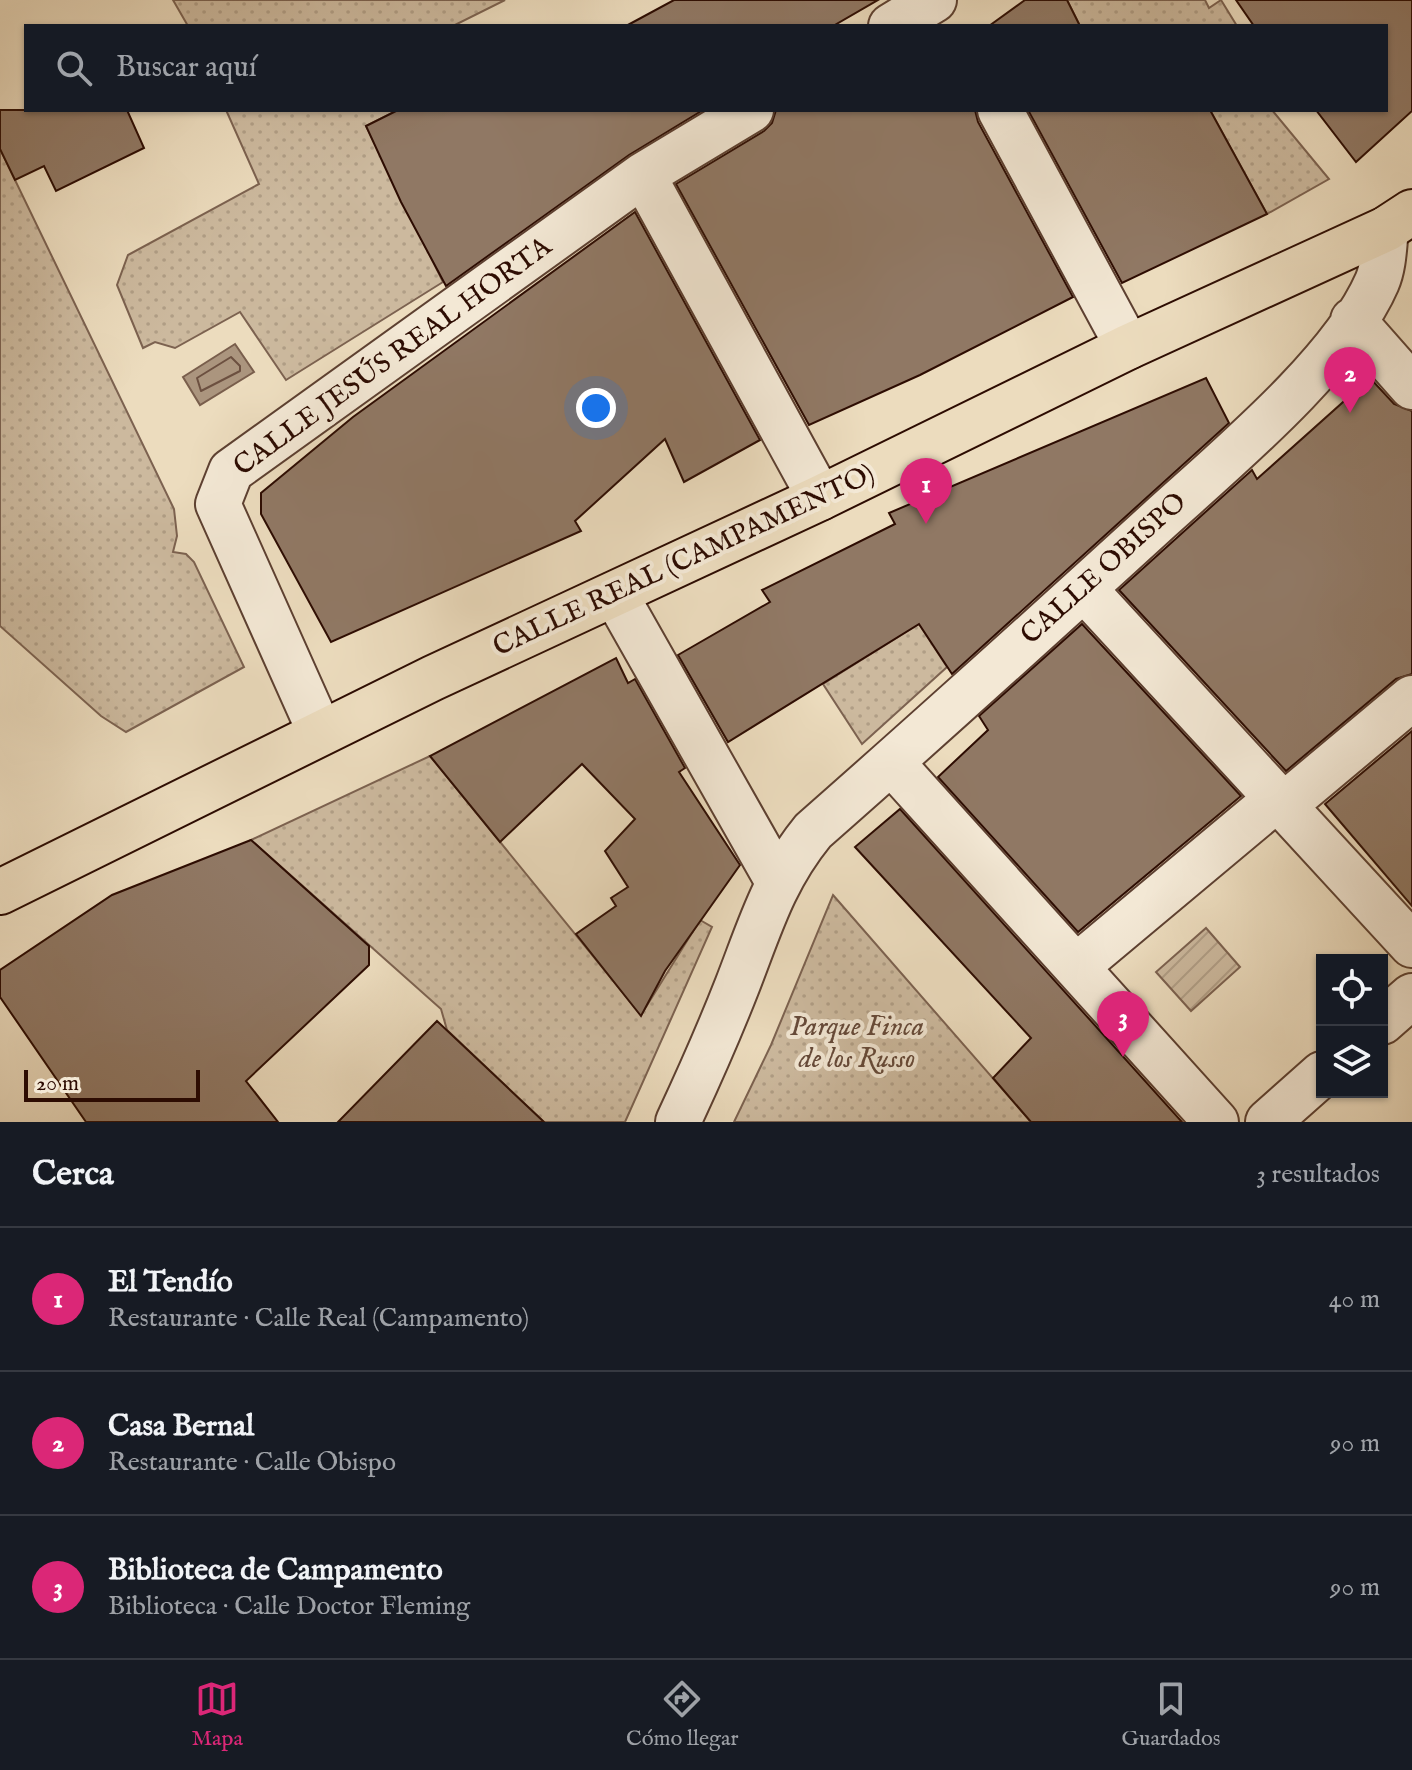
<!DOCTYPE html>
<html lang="es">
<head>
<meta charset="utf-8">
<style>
  :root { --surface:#171b24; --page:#20242c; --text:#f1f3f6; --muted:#9ea1a6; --line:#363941; --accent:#db2777 }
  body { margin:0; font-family:"IM FELL English",serif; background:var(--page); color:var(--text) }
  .controls { position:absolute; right:24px; bottom:24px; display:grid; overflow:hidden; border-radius:0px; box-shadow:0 2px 6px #0004 }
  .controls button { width:72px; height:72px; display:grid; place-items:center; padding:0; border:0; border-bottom:2px solid var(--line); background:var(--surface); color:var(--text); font:40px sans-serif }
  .scale { position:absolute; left:24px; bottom:20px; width:176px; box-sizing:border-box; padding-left:8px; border:4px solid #2d0c02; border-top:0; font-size:22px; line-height:28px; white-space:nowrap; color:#2d0c02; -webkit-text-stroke:6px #f3e8d5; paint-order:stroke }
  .you { position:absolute; left:596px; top:408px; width:28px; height:28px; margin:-20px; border:6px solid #fff; border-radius:50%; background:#1a73e8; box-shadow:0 0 0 12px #1a73e833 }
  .badge { display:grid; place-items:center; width:52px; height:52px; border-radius:50%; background:var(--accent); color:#fff; font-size:26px; font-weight:700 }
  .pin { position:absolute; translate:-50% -66px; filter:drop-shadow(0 2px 4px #0008) }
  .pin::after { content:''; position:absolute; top:42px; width:28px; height:24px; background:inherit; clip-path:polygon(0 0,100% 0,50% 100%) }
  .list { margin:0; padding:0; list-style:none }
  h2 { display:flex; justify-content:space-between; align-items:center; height:104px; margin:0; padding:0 32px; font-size:34px }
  h2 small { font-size:26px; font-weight:400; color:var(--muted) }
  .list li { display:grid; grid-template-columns:52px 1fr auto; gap:24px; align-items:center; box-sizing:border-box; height:144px; padding:0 32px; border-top:2px solid var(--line) }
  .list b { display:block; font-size:30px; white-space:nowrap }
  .list p { margin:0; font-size:26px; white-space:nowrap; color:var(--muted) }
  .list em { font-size:26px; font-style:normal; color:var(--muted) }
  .icon { flex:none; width:44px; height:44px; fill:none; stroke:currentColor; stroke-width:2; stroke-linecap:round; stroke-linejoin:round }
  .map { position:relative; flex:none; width:1412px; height:1122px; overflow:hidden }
  .search { position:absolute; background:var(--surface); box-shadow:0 2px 6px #0004; left:24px; right:24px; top:24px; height:88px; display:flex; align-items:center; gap:20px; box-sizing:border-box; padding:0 28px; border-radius:0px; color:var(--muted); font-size:30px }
  .sheet { height:536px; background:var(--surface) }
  nav { display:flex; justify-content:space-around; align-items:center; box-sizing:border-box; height:112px; border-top:2px solid var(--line); background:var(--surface); font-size:22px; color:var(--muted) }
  nav a { display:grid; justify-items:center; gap:4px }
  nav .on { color:var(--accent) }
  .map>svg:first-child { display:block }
  .grass { fill:url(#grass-dots); stroke:#7c6250; stroke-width:2 }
  .garden { fill:url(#garden-furrows); stroke:#7c6250; stroke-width:2 }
  .water { fill:#ab957e; stroke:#795e4c; stroke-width:2 }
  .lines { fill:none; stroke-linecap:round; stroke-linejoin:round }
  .shore { stroke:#6c5040; stroke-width:2 }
  .building { fill:#907864; stroke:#2d0c02; stroke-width:2 }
  .pedestrian-casing { stroke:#5d4031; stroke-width:48 }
  .minor-casing { stroke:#5d4031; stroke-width:48 }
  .tertiary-casing { stroke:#5d4031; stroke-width:48 }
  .trunk-casing { stroke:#2d0c02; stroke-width:48 }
  .pedestrian { stroke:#f3e8d5; stroke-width:44 }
  .minor { stroke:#f3e8d5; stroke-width:44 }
  .tertiary { stroke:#f3e8d5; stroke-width:44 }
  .trunk { stroke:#ecdcbe; stroke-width:44 }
  .labels { text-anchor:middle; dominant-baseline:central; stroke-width:8; stroke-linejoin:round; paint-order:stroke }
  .street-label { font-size:28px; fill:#2d0c02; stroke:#f3e8d5 }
  .park-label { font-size:28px; font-style:italic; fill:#654939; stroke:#f3e8d5 }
</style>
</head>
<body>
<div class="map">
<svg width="1412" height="1122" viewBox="0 0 1412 1122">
  <defs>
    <pattern id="grass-dots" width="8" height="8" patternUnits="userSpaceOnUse" patternTransform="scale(2)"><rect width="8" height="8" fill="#ccb99e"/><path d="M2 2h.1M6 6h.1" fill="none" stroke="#b09e86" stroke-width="1.8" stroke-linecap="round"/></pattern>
    <pattern id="garden-furrows" width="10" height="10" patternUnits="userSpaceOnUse" patternTransform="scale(2)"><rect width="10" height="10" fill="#ccb99e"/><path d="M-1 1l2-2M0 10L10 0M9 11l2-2" fill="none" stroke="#b09e86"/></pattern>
  </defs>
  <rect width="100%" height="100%" fill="#ecdcbe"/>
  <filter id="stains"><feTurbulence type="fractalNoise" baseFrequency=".0025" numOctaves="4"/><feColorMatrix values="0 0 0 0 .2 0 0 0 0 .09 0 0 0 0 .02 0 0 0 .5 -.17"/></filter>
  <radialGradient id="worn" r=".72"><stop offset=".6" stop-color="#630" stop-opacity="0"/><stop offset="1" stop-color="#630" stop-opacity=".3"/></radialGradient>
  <path class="grass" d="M173,0H505L453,26H188Z
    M1067,0H1205L1209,8L1221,0L1237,26H1080Z
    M226,110H398L366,126L443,282L286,380L240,312L175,348L155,342L143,348L117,285L128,255L259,184Z
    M1210,110H1272L1329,179L1267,214Z
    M0,149L174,509L177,536L173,552L186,554L194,562L244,667L126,732L101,716L0,626Z
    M919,624L947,667L862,744L823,684Z
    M430,756L641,1015L700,920L712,927L625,1122H544L447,1030L441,1009L251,840Z
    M833,895L1031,1122H734L771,1045Z"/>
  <path class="garden" d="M1206,928L1240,967L1191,1011L1156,972Z"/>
  <path class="water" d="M235,344L254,372L200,405L183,377Z"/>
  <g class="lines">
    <path class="shore" d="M231,357L240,366V371L201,391L197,378Z"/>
  </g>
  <path class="building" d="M674,0H878L833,26H626Z
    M1025,0H1067L1080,26H989Z
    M1236,0H1412V111L1356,162L1316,110H1386V26H1254Z
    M0,110H127L144,148L56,191L44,166L15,180L0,149Z
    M398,110H703L629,155L446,286L401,202L366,126Z
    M776,110H975L978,122L1073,297L920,375L809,425L676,184L764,131L772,123Z
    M1028,110H1210L1267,214L1122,283Z
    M635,212L760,440L684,482L665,439L575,521L581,531L331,642L261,514V493L353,417Z
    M1206,378L1229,423L952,674L919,624L728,742L678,655L770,602L762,590L895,524L889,513Z
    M1370,378L1394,404L1412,411V674L1396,679L1286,771L1119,590L1252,470L1257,479Z
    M1082,624L1241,796L1078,932L938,777L988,730L979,716Z
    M616,658L628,683L635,679L685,768L679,772L740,865L665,971L641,1016L576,934L616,906L611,898L628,887L605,851L635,819L582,764L500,842L430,756Z
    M1412,731V906L1325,804Z
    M900,809L1182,1122H1031L993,1078L1031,1038L855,847Z
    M251,840L369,946V965L246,1081L278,1122H86L0,997V970L112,895Z
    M437,1021L544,1122H338Z"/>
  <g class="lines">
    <g class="pedestrian-casing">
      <path id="pedestrian" d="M1000,110L1128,347
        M1077,966L1278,798
        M1382,1022L1412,996
        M1268,1122L1322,1074"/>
    </g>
    <g class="minor-casing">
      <path id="minor" d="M891,26L934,0
        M643,175L820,498
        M1084,589L1412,945
        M615,594L777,880
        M320,732L218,504L231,471L643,175L751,110
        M1284,805L1412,698"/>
    </g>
    <g class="tertiary-casing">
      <path id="tertiary" d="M1353,320L1412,387
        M891,762L1216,1122
        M678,1122C699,1077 719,1032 737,986C760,927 773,880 813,831C930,728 1045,624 1160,519C1226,459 1342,363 1377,282C1384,266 1384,246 1386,229"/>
    </g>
    <g class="trunk-casing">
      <path id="trunk" d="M0,892L433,678L820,498L1128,347L1386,229L1412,212"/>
    </g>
    <use href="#pedestrian" class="pedestrian"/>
    <use href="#minor" class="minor"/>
    <use href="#tertiary" class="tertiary"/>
    <use href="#trunk" class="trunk"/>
  </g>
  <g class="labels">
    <g class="street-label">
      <text transform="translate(393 357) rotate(-36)">CALLE JESÚS REAL HORTA</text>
      <text transform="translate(684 561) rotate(-25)">CALLE REAL (CAMPAMENTO)</text>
      <text transform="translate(1104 569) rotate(-42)">CALLE OBISPO</text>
    </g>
    <g class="park-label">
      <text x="857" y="1027">Parque Finca<tspan x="857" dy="32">de los Russo</tspan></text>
    </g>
  </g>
  <rect width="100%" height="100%" filter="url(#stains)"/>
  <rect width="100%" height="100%" fill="url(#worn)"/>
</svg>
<div class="controls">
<button><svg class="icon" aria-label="locate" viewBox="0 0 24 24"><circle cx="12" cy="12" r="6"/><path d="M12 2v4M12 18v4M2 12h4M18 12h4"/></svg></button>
<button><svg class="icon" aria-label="layers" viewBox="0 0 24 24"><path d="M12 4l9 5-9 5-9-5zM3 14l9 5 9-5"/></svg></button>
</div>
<div class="scale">20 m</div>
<div class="you"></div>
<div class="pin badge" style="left:926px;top:524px">1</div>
<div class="pin badge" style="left:1350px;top:413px">2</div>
<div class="pin badge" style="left:1123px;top:1057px">3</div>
<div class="search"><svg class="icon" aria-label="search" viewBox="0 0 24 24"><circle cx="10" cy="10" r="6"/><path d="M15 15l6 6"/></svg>Buscar aquí</div>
</div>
<section class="sheet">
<h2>Cerca<small>3 resultados</small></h2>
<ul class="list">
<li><span class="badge">1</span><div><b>El Tendío</b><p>Restaurante · Calle Real (Campamento)</p></div><em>40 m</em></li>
<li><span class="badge">2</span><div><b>Casa Bernal</b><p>Restaurante · Calle Obispo</p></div><em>90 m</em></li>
<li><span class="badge">3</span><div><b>Biblioteca de Campamento</b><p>Biblioteca · Calle Doctor Fleming</p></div><em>90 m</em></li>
</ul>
</section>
<nav>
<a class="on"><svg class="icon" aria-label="map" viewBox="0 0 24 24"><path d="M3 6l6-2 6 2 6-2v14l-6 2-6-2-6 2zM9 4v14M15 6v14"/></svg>Mapa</a>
<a><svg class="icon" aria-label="directions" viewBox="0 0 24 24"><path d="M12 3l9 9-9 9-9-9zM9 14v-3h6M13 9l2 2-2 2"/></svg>Cómo llegar</a>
<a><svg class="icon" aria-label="saved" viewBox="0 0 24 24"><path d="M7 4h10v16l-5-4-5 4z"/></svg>Guardados</a>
</nav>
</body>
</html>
